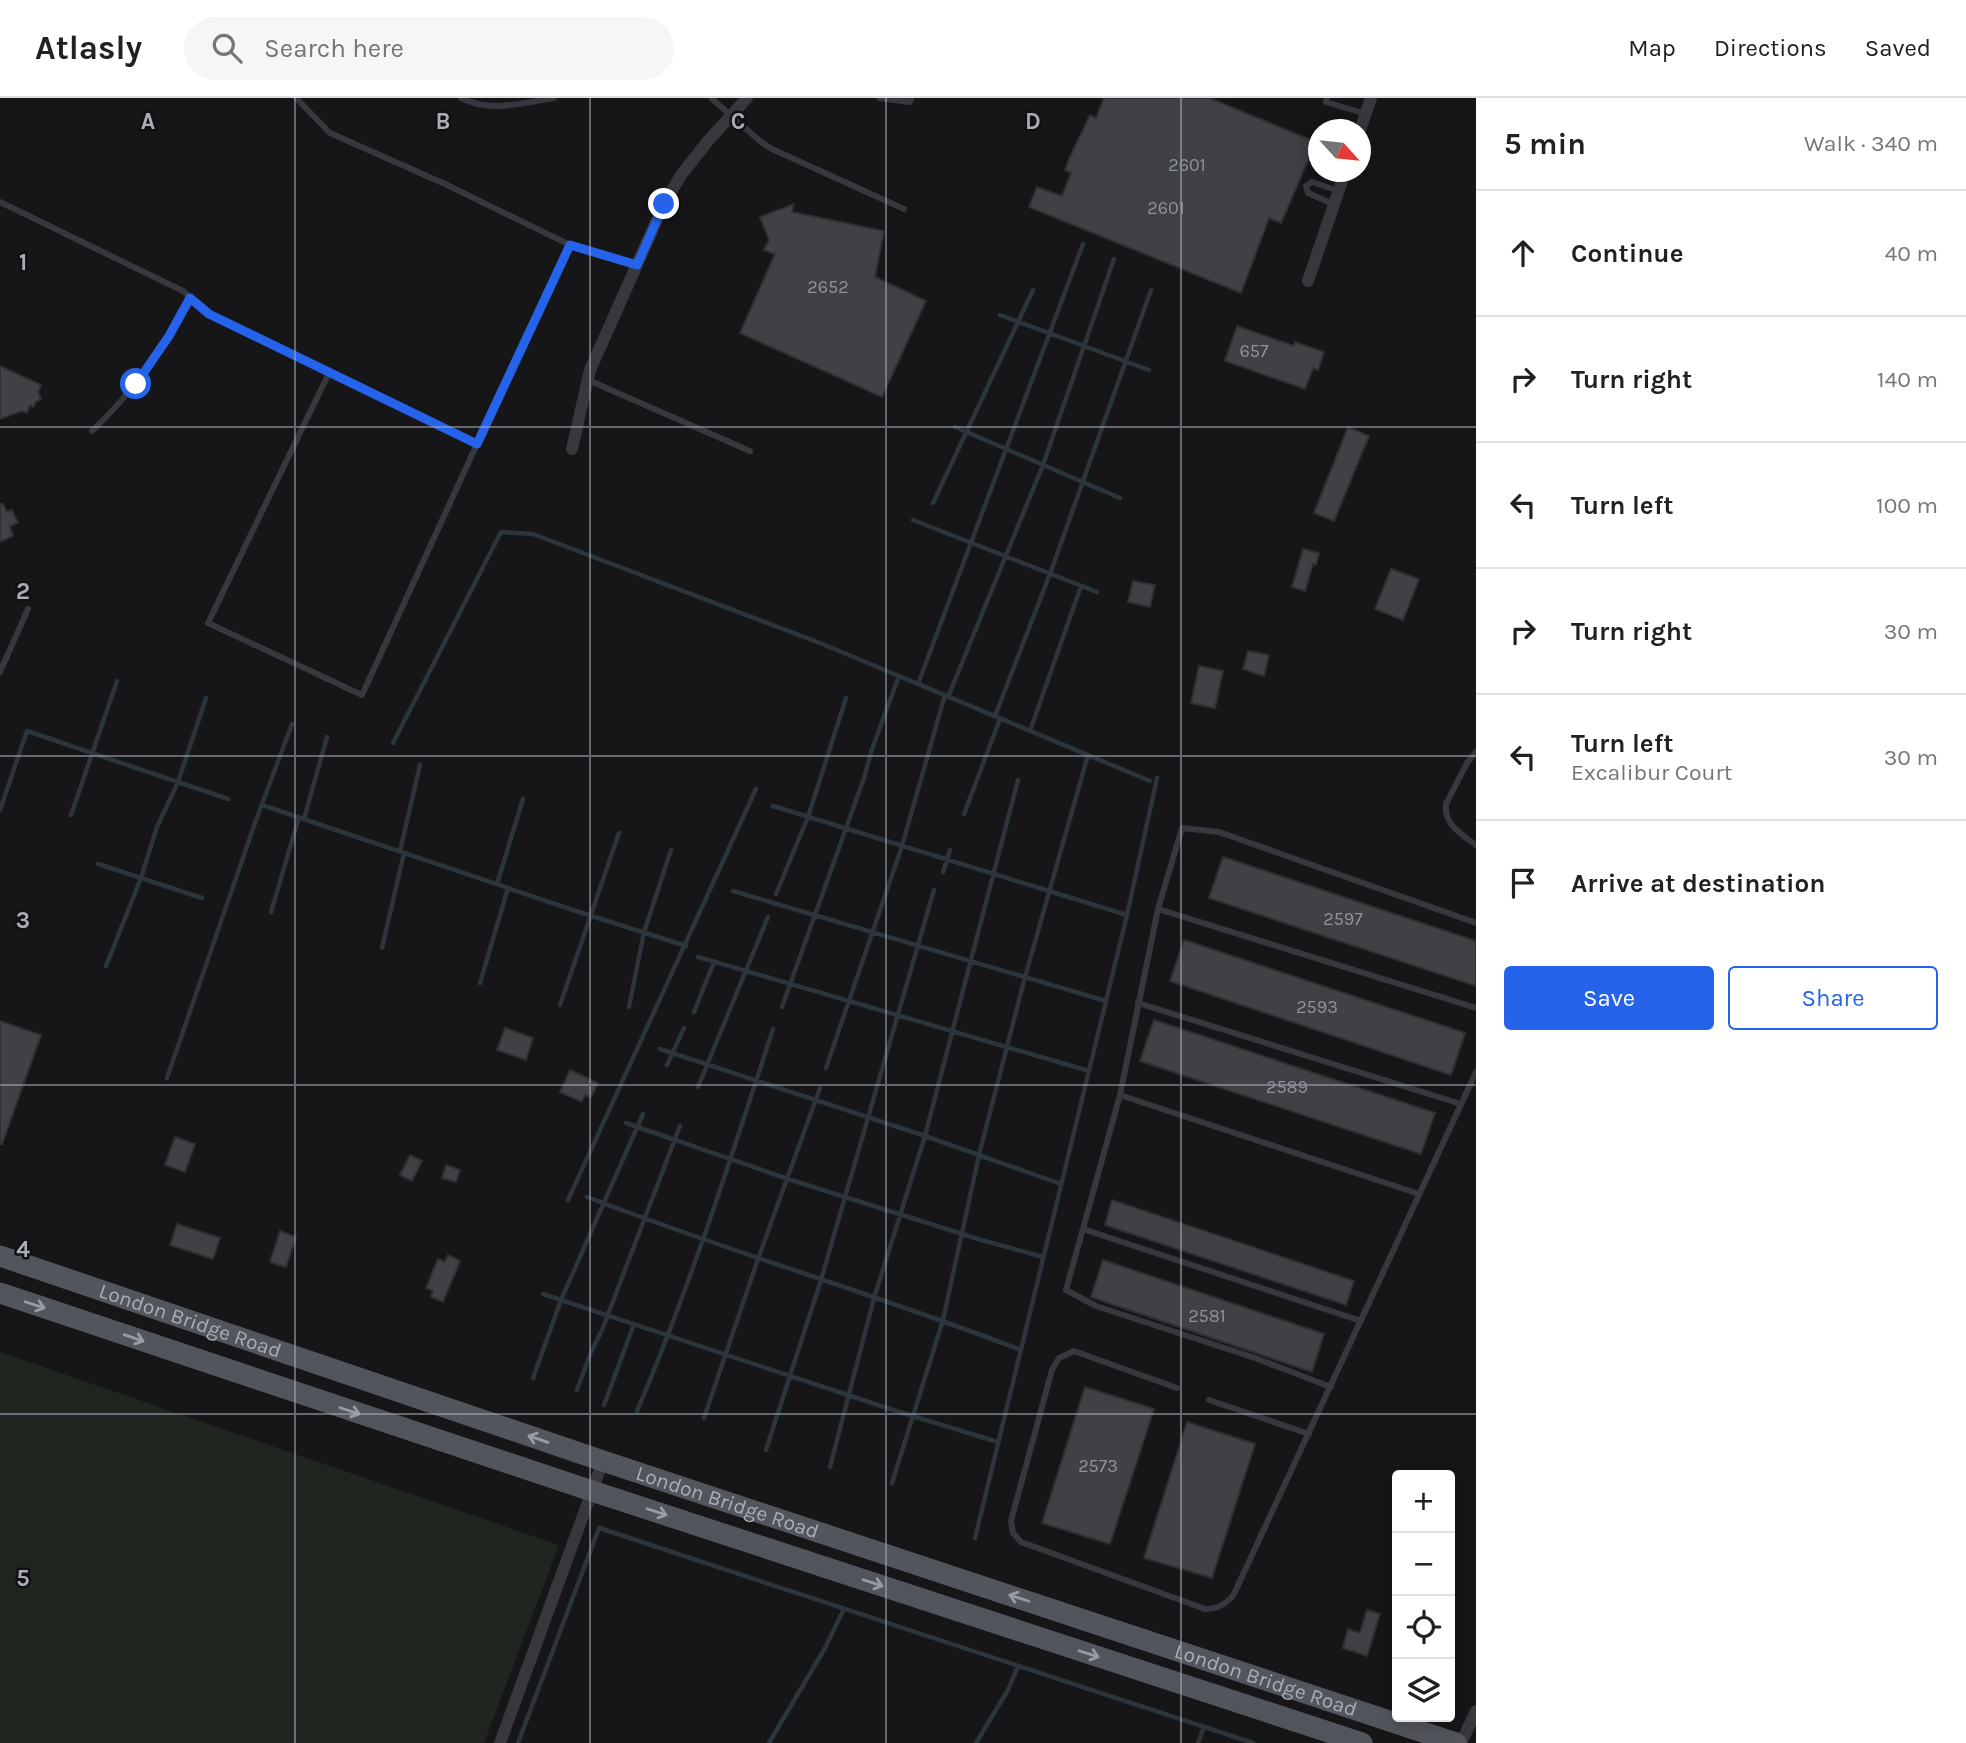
<!DOCTYPE html>
<html lang="en">
<head>
<meta charset="utf-8">
<style>
  :root { --surface:#fff; --page:#f6f6f6; --text:#202124; --muted:#757577; --line:#e0e0e0; --accent:#2563eb }
  body { margin:0; font-family:Karla,sans-serif; background:var(--page); color:var(--text) }
  .controls { position:absolute; right:21px; bottom:21px; display:grid; overflow:hidden; border-radius:7px; box-shadow:0 4px 18px #0003 }
  .controls button { width:63px; height:63px; display:grid; place-items:center; padding:0; border:0; border-bottom:2px solid var(--line); background:var(--surface); color:var(--text); font:35px sans-serif }
  .compass { position:absolute; left:1308px; top:21px; width:63px; height:63px; border-radius:50%; background:var(--surface); box-shadow:0 4px 18px #0003; rotate:117deg }
  .stop { position:absolute; width:21px; height:21px; margin:-16px; border:5px solid #2563eb; border-radius:50%; background:#fff }
  .stop.end { background:#2563eb; border-color:#fff; box-shadow:0 2px 7px #0008 }
  .list { margin:0; padding:0; list-style:none }
  h2 { display:flex; justify-content:space-between; align-items:center; height:91px; margin:0; padding:0 28px; font-size:30px }
  h2 small { font-size:23px; font-weight:400; color:var(--muted) }
  .list li { display:grid; grid-template-columns:46px 1fr auto; gap:21px; align-items:center; box-sizing:border-box; height:126px; padding:0 28px; border-top:2px solid var(--line) }
  .list b { display:block; font-size:26px; white-space:nowrap }
  .list p { margin:0; font-size:23px; white-space:nowrap; color:var(--muted) }
  .list em { font-size:23px; font-style:normal; color:var(--muted) }
  .actions { display:flex; gap:14px; padding:21px 28px }
  .actions a { flex:1; padding:16px 0; border:2px solid var(--accent); border-radius:7px; text-align:center; font-size:24px; color:var(--accent) }
  .actions .main { background:var(--accent); color:#fff }
  .icon { flex:none; width:38px; height:38px; fill:none; stroke:currentColor; stroke-width:2; stroke-linecap:round; stroke-linejoin:round }
  .map { position:relative; flex:none; width:1476px; height:1645px; overflow:hidden }
  header { display:flex; align-items:center; gap:42px; box-sizing:border-box; height:98px; padding:0 35px; background:var(--surface); border-bottom:2px solid var(--line) }
  header strong { font-size:33px }
  nav { display:flex; gap:38px; margin-inline-start:auto; font-size:24px }
  .search { width:490px; height:63px; background:var(--page); display:flex; align-items:center; gap:18px; box-sizing:border-box; padding:0 24px; border-radius:38px; color:var(--muted); font-size:26px }
  main { display:flex }
  aside { flex:1; background:var(--surface) }
  .map>svg:first-child { display:block }
  .green { fill:#1e261f }
  .lines { fill:none; stroke-linecap:round; stroke-linejoin:round }
  .stream { stroke:#2c353c; stroke-width:4.5 }
  .building { fill:#404145; stroke:#303034; stroke-width:2 }
  .lane { stroke:#37383d; stroke-width:6 }
  .street { stroke:#37383d; stroke-width:12 }
  .primary { stroke:#53555c; stroke-width:21 }
  .oneway { stroke:#979ba6 }
  .route { stroke:#2563eb; stroke-width:9 }
  .grid { fill:none; stroke:#a8adb8; stroke-width:2; stroke-opacity:0.55 }
  .labels { text-anchor:middle; dominant-baseline:central; stroke-width:5; stroke-linejoin:round; paint-order:stroke }
  .number-label { font-size:18px; fill:#8e929b }
  .street-label { font-size:21px; fill:#a8adb8; stroke:#111113 }
  .grid-label { font-size:23px; text-anchor:middle; font-weight:bold; fill:#a8adb8; stroke:#111113; stroke-width:5; stroke-linejoin:round; paint-order:stroke }
</style>
</head>
<body>
<header>
<strong>Atlasly</strong>
<div class="search"><svg class="icon" aria-label="search" viewBox="0 0 24 24"><circle cx="10" cy="10" r="6"/><path d="M15 15l6 6"/></svg>Search here</div>
<nav><a>Map</a><a>Directions</a><a>Saved</a></nav>
</header>
<main>
<div class="map">
<svg width="1476" height="1645" viewBox="0 0 1476 1645">
  <rect width="100%" height="100%" fill="#161618"/>
  <path class="green" d="M0,1254L559,1447L484,1645H0Z"/>
  <g class="lines">
    <path class="stream" d="M1000,217L1149,272
      M955,329L1120,400
      M933,405L1033,192
      M913,422L1097,494
      M918,586L1083,146
      M948,599L1043,367L1114,161
      M995,618L1050,476L1151,192
      M1030,633L1081,488
      M393,645L501,434L533,436L820,545L1150,683
      M262,707L573,812L686,848
      M773,708L1127,817L1157,680
      M0,712L27,633L228,701
      M964,716L1000,621
      M71,717L117,583
      M304,721L327,639
      M400,753L420,667
      M98,766L202,800
      M943,774L950,752
      M497,786L523,701
      M733,793L1106,903
      M776,796L808,719L846,600
      M271,814L299,719
      M382,850L404,755
      M698,859L1089,973
      M106,868L141,780L157,729L178,684L206,600
      M480,885L508,790
      M560,907L619,735
      M629,909L644,834L671,752
      M782,909L864,680L872,651L899,578
      M694,914L714,864
      M660,951L925,1038L1061,1086
      M667,967L684,930
      M826,970L902,748L945,597
      M167,980L255,725L292,626
      M698,989L768,819
      M626,1025L788,1081L978,1141L1043,1159
      M587,1099C730,1154 878,1197 1021,1252
      M568,1102L756,691
      M543,1196L896,1313L998,1344
      M533,1280L561,1202L643,1016
      M577,1292L591,1254L602,1232L680,1028
      M604,1307L634,1226
      M637,1313C690,1189 731,1060 773,931
      M704,1320L758,1161L820,990
      M766,1352L821,1182L934,792
      M830,1369L874,1200L925,1038L1018,682
      M892,1385L943,1222L979,1057L1025,879L1088,657
      M975,1440L1127,817
      M518,1645L599,1430L1253,1645
      M769,1645L825,1550L844,1511
      M976,1645L1008,1592L1018,1568
      M1198,1645L1204,1629"/>
  </g>
  <path class="building" d="M1104,0H1209L1316,44L1281,125L1269,120L1241,195L1029,109L1037,89L1062,98L1071,75L1065,72L1070,59L1090,17L1096,20Z
    M794,106L792,114L884,133L875,179L926,203L882,299L740,235L775,156L764,152L769,142L760,119Z
    M1237,228L1294,248L1295,244L1324,254L1318,272L1313,270L1305,291L1225,263Z
    M0,268L41,287L38,294L41,301L36,304L33,309L30,307L27,315L22,313L0,321Z
    M1348,329L1369,338L1334,423L1314,415Z
    M0,406H3L7,414L12,412L18,425L10,428L13,438L0,444Z
    M1303,451L1319,455L1316,467L1313,466L1305,493L1292,489Z
    M1391,471L1419,481L1403,522L1375,511Z
    M1133,483L1155,487L1150,509L1128,504Z
    M1248,553L1269,557L1264,578L1243,571Z
    M1199,568L1223,573L1215,610L1191,605Z
    M1223,759L1476,843V888L1209,800Z
    M1184,842L1465,935L1451,977L1170,883Z
    M1154,922L1435,1015L1421,1056L1140,963Z
    M0,923L41,937L2,1046H0Z
    M505,930L533,940L526,962L497,952Z
    M570,972L598,985L591,1000L585,997L582,1004L560,994Z
    M175,1039L195,1046L185,1074L165,1067Z
    M410,1057L422,1063L412,1083L400,1077Z
    M446,1067L460,1072L456,1084L442,1080Z
    M1112,1102L1354,1183L1346,1207L1105,1127Z
    M177,1126L220,1140L213,1161L170,1147Z
    M280,1133L296,1139L286,1169L270,1164Z
    M448,1157L460,1163L443,1204L431,1199L433,1193L426,1190L438,1161L445,1164Z
    M1103,1162L1324,1236L1312,1274L1091,1199Z
    M1085,1289L1154,1311L1110,1446L1042,1425Z
    M1187,1324L1255,1346L1212,1480L1144,1460Z
    M1367,1512L1380,1516L1367,1558L1343,1550L1348,1531L1360,1535Z"/>
  <g class="lines">
    <path class="lane" d="M296,0L330,35L445,86L570,147
      M461,0C490,15 523,5 554,0
      M711,0L761,44L772,51L904,111
      M879,0L910,4L911,0
      M1327,0L1326,4L1366,16
      M0,104L183,193L209,216L477,346L570,147L637,167
      M1333,106L1308,95L1306,88L1312,84L1339,93
      M329,275L208,525L362,597L477,346
      M588,282L750,353
      M92,333C133,295 163,249 190,200
      M0,574L28,511
      M1476,654L1467,665L1446,706C1444,727 1461,736 1476,747
      M1158,811L1476,910
      M1138,905L1461,1006
      M1120,997L1419,1096
      M1083,1131L1361,1223
      M1331,1289L1255,1260L1096,1208L1066,1192L1120,997L1158,811L1182,730L1219,734L1476,825
      M1177,1290L1074,1253L1059,1260L1052,1272L1011,1423L1013,1435L1021,1444L1205,1511C1218,1511 1224,1507 1233,1498L1476,974
      M1209,1302L1309,1336"/>
    <path class="street" d="M1360,32L1371,0
      M1308,183L1345,74
      M572,351L590,272L664,106L681,77L708,43L747,0
      M500,1645L603,1363
      M1461,1645L1476,1613"/>
    <g class="primary">
      <path id="s1" d="M0,1158L603,1363L1456,1645"/>
      <path d="M0,1195L592,1393L1362,1645"/>
    </g>
  </g>
  <defs><path id="oneway-shaft" d="M-6 0H5M1.5-3L5.5 0L1.5 3" fill="none" stroke-width="1.6" stroke-linecap="round" stroke-linejoin="round" transform="scale(1.75)"/></defs>
  <g class="oneway">
    <use href="#oneway-shaft" transform="translate(35 1207) rotate(18)"/>
    <use href="#oneway-shaft" transform="translate(134 1240) rotate(19)"/>
    <use href="#oneway-shaft" transform="translate(350 1313) rotate(18)"/>
    <use href="#oneway-shaft" transform="translate(538 1341) rotate(-161)"/>
    <use href="#oneway-shaft" transform="translate(657 1414) rotate(18)"/>
    <use href="#oneway-shaft" transform="translate(873 1485) rotate(18)"/>
    <use href="#oneway-shaft" transform="translate(1019 1500) rotate(-162)"/>
    <use href="#oneway-shaft" transform="translate(1089 1556) rotate(18)"/>
  </g>
  <g class="lines">
    <path class="route" d="M136,286L169,238L190,200L209,216L477,346L570,147L637,167L664,106"/>
  </g>
  <path class="grid" d="M295,0V1645M590,0V1645M886,0V1645M1181,0V1645M0,329H1476M0,658H1476M0,987H1476M0,1316H1476"/>
  <g class="labels">
    <g class="number-label">
      <text x="1187" y="67">2601</text>
      <text x="1166" y="110">2601</text>
      <text x="828" y="189">2652</text>
      <text x="1254" y="253">657</text>
      <text x="1343" y="821">2597</text>
      <text x="1317" y="909">2593</text>
      <text x="1287" y="989">2589</text>
      <text x="1207" y="1218">2581</text>
      <text x="1098" y="1368">2573</text>
    </g>
    <g class="street-label">
      <text stroke="none"><textPath href="#s1" startOffset="201">London Bridge Road</textPath></text>
      <text stroke="none"><textPath href="#s1" startOffset="768">London Bridge Road</textPath></text>
      <text stroke="none"><textPath href="#s1" startOffset="1335">London Bridge Road</textPath></text>
    </g>
  </g>
  <g class="grid-label">
    <text x="148" y="31">A</text>
    <text x="443" y="31">B</text>
    <text x="738" y="31">C</text>
    <text x="1033" y="31">D</text>
    <text x="23" y="172">1</text>
    <text x="23" y="501">2</text>
    <text x="23" y="830">3</text>
    <text x="23" y="1159">4</text>
    <text x="23" y="1488">5</text>
  </g>
</svg>
<div class="controls">
<button>+</button>
<button>−</button>
<button><svg class="icon" aria-label="locate" viewBox="0 0 24 24"><circle cx="12" cy="12" r="6"/><path d="M12 2v4M12 18v4M2 12h4M18 12h4"/></svg></button>
<button><svg class="icon" aria-label="layers" viewBox="0 0 24 24"><path d="M12 4l9 5-9 5-9-5zM3 14l9 5 9-5"/></svg></button>
</div>
<svg class="compass" viewBox="-18 -18 36 36"><path d="M0-13l5 13h-10z" fill="#e53935"/><path d="M0 13l5-13h-10z" fill="#757577"/></svg>
<div class="stop" style="left:136px;top:286px"></div>
<div class="stop end" style="left:664px;top:106px"></div>
</div>
<aside>
<h2>5 min<small>Walk · 340 m</small></h2>
<ul class="list">
<li><svg class="icon" aria-label="ahead" viewBox="0 0 24 24"><path d="M12 20V5M6 11l6-6 6 6"/></svg><div><b>Continue</b></div><em>40 m</em></li>
<li><svg class="icon" aria-label="right" viewBox="0 0 24 24"><path d="M7 20v-9h11M14 6l5 5-5 5"/></svg><div><b>Turn right</b></div><em>140 m</em></li>
<li><svg class="icon" aria-label="left" viewBox="0 0 24 24"><path d="M17 20v-9H6M10 6l-5 5 5 5"/></svg><div><b>Turn left</b></div><em>100 m</em></li>
<li><svg class="icon" aria-label="right" viewBox="0 0 24 24"><path d="M7 20v-9h11M14 6l5 5-5 5"/></svg><div><b>Turn right</b></div><em>30 m</em></li>
<li><svg class="icon" aria-label="left" viewBox="0 0 24 24"><path d="M17 20v-9H6M10 6l-5 5 5 5"/></svg><div><b>Turn left</b><p>Excalibur Court</p></div><em>30 m</em></li>
<li><svg class="icon" aria-label="arrive" viewBox="0 0 24 24"><path d="M6 21V4h12l-3 4 3 4H6"/></svg><div><b>Arrive at destination</b></div></li>
</ul>
<div class="actions"><a class="main">Save</a><a>Share</a></div>
</aside>
</main>
</body>
</html>
